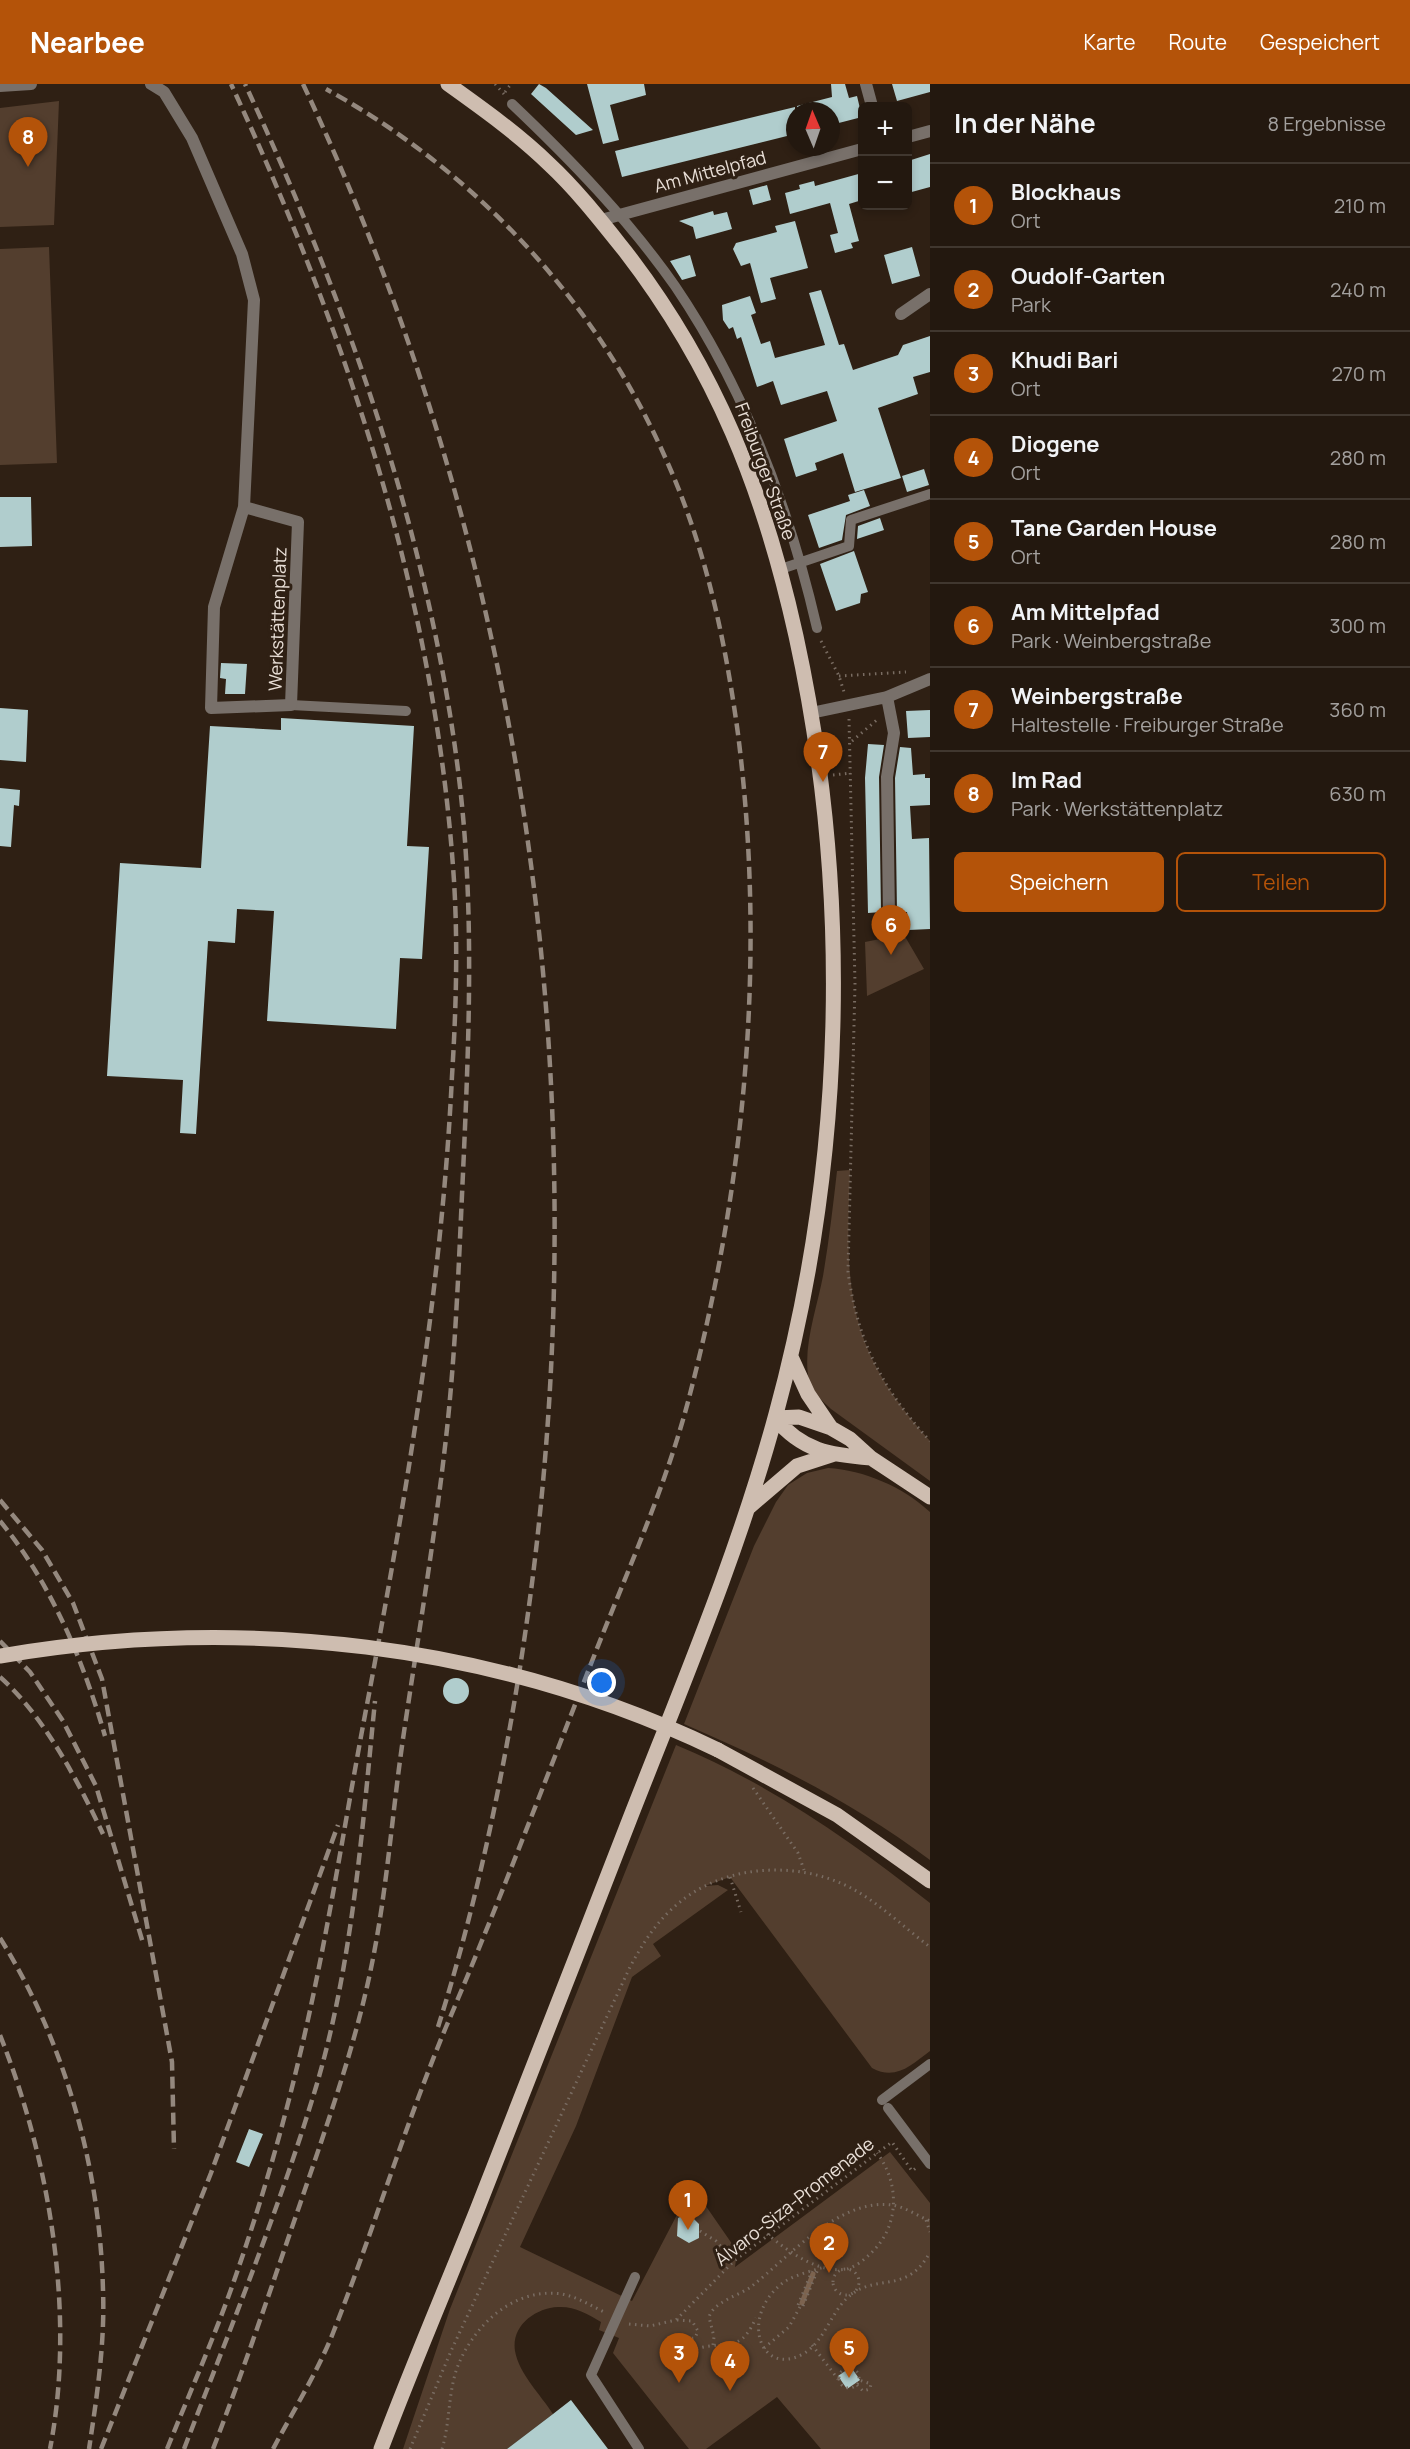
<!DOCTYPE html>
<html lang="de">
<head>
<meta charset="utf-8">
<style>
  :root { --surface:#23180f; --page:#2f251d; --text:#f1f3f6; --muted:#a3a09e; --line:#40372f; --accent:#b45309 }
  body { margin:0; font-family:Manrope,sans-serif; background:var(--page); color:var(--text) }
  .controls { position:absolute; right:18px; top:18px; display:grid; overflow:hidden; border-radius:9px; box-shadow:0 3px 9px #0003 }
  .controls button { width:54px; height:54px; display:grid; place-items:center; padding:0; border:0; border-bottom:2px solid var(--line); background:var(--surface); color:var(--text); font:30px sans-serif }
  .compass { position:absolute; left:786px; top:18px; width:54px; height:54px; border-radius:50%; background:var(--surface); box-shadow:0 3px 9px #0003; rotate:358deg }
  .you { position:absolute; left:602px; top:1599px; width:21px; height:21px; margin:-15px; border:4px solid #fff; border-radius:50%; background:#1a73e8; box-shadow:0 0 0 9px #1a73e833 }
  .badge { display:grid; place-items:center; width:39px; height:39px; border-radius:50%; background:var(--accent); color:#fff; font-size:20px; font-weight:700 }
  .pin { position:absolute; translate:-50% -50px; filter:drop-shadow(0 2px 3px #0008) }
  .pin::after { content:''; position:absolute; top:32px; width:21px; height:18px; background:inherit; clip-path:polygon(0 0,100% 0,50% 100%) }
  .list { margin:0; padding:0; list-style:none }
  h2 { display:flex; justify-content:space-between; align-items:center; height:78px; margin:0; padding:0 24px; font-size:26px }
  h2 small { font-size:20px; font-weight:400; color:var(--muted) }
  .list li { display:grid; grid-template-columns:39px 1fr auto; gap:18px; align-items:center; box-sizing:border-box; height:84px; padding:0 24px; border-top:2px solid var(--line) }
  .list b { display:block; font-size:22px; white-space:nowrap }
  .list p { margin:0; font-size:20px; white-space:nowrap; color:var(--muted) }
  .list em { font-size:20px; font-style:normal; color:var(--muted) }
  .actions { display:flex; gap:12px; padding:18px 24px }
  .actions a { flex:1; padding:14px 0; border:2px solid var(--accent); border-radius:9px; text-align:center; font-size:21px; color:var(--accent) }
  .actions .main { background:var(--accent); color:#fff }
  .map { position:relative; flex:none; width:930px; height:2365px; overflow:hidden }
  header { display:flex; align-items:center; gap:36px; box-sizing:border-box; height:84px; padding:0 30px; background:var(--accent); color:#fff }
  header strong { font-size:28px }
  nav { display:flex; gap:33px; margin-inline-start:auto; font-size:21px }
  main { display:flex }
  aside { flex:1; background:var(--surface) }
  .map>svg:first-child { display:block }
  .green { fill:#533e2e }
  .lines { fill:none; stroke-linecap:round; stroke-linejoin:round }
  .stream { stroke:#7c634f; stroke-width:5 }
  .building { fill:#b0cdcd }
  .path { stroke:#796c62; stroke-width:3; stroke-dasharray:1.5 4.5; stroke-linecap:butt }
  .lane { stroke:#78706a; stroke-width:10 }
  .street { stroke:#78706a; stroke-width:12 }
  .primary { stroke:#cebdb0; stroke-width:15 }
  .rail { stroke:#94887e; stroke-width:4.5; stroke-dasharray:12 6; stroke-linecap:butt }
  .primary-bridge { stroke:#cebdb0; stroke-width:15 }
  .labels { text-anchor:middle; dominant-baseline:central; stroke-width:6; stroke-linejoin:round; paint-order:stroke }
  .street-label { font-size:18px; fill:#e9dfd7; stroke:#2f2014 }
</style>
</head>
<body>
<header>
<strong>Nearbee</strong>
<nav><a>Karte</a><a>Route</a><a>Gespeichert</a></nav>
</header>
<main>
<div class="map">
<svg width="930" height="2365" viewBox="0 0 930 2365">
  <rect width="100%" height="100%" fill="#2f2014"/>
  <path class="green" d="M59,17L54,141L0,143V24Z
    M49,163L57,379L0,381V165Z
    M893,832L924,885L867,912L865,858L885,854L884,833Z
    M850,1086C845,1206 846,1264 930,1357V1397L831,1325C823,1317 812,1309 809,1296C802,1264 817,1224 823,1192C829,1157 833,1122 837,1087Z
    M828,1384C864,1386 903,1403 930,1428V1776C854,1719 772,1678 684,1640L754,1462L776,1418L788,1401L807,1389Z
    M676,1661C768,1699 852,1757 930,1819V1967C911,1981 896,1997 872,1984L730,1793L705,1802L718,1801L728,1806L653,1860L661,1872L632,1893L576,2042L520,2163L632,2217L692,2102L737,2167L735,2183L890,2068L930,2119V2365H821L777,2313L706,2365H689L613,2269L619,2254L599,2246L601,2238C588,2230 574,2222 558,2223C535,2224 511,2242 515,2267C519,2290 541,2311 553,2330L507,2365H403L450,2225Z"/>
  <g class="lines">
    <path class="stream" d="M802,2219L813,2190"/>
  </g>
  <path class="building" d="M539,0L546,4L593,46L576,51L531,10Z
    M587,0H644L646,11L610,21L619,56L603,60Z
    M831,0H845L849,14L857,12L862,33L831,41V27H798L797,22L832,13Z
    M892,0H930V8L897,17Z
    M795,23V50L622,93L615,67Z
    M930,70V103L908,109V77Z
    M862,89V116L849,120L859,157L851,159L853,164L835,169L830,151L838,149L830,119L790,130L785,109L800,105L799,101L814,97L815,102Z
    M767,101L771,116L753,121L749,106Z
    M713,127L714,131L727,128L732,145L696,155L693,143L679,137Z
    M795,137L808,184L770,194L776,215L761,219L750,179L741,182L733,165L736,159L777,148L775,142Z
    M912,163L920,192L892,200L884,171Z
    M690,171L696,192L682,196L670,177Z
    M821,206L839,261L844,260L853,286L898,271L903,261L930,252V288L913,293L918,310L878,324L901,394L855,408L843,369L815,379L817,386L796,393L784,355L837,337L827,307L781,321L773,297L757,303L741,253L737,255L733,243L729,245L723,236L722,221L750,212L756,229L751,231L761,260L770,257L775,274L825,261L809,209Z
    M924,385L929,401L907,408L902,392Z
    M864,406L870,422L846,431L842,456L819,464L808,431L850,417L848,411Z
    M0,413H31L32,462L0,463Z
    M880,434L884,446L857,455L858,442Z
    M854,467L868,508L861,510L860,519L836,527L820,480Z
    M221,579L247,580L245,610H225L226,595L220,594Z
    M0,624L28,626L26,678L0,676Z
    M930,626V653L908,654L906,627Z
    M281,634L414,642L407,762L429,763L422,875L400,874L396,945L267,937L274,827L237,825L235,859L208,857L196,1050L180,1049L183,996L107,992L120,779L201,784L210,642L281,646Z
    M868,660L884,661L879,693L881,828L868,829L865,694Z
    M900,663L911,664L913,691L925,690V694H930V721L910,722L912,755L929,754L930,845L909,846L907,828H897L895,694Z
    M0,704L20,706L19,722L14,721L11,763L0,762Z
    M443 1607a13 13 0 1 1 26 0a13 13 0 1 1-26 0Z
    M249,2045L263,2050L249,2083L236,2078Z
    M688,2129L699,2140V2154L689,2159L677,2152L678,2134Z
    M851,2283L860,2296L847,2305L838,2292Z
    M571,2316L608,2365H507L553,2330Z"/>
  <g class="lines">
    <path class="path" d="M495,0L504,10
      M505,8L511,0
      M821,557L839,592L844,608
      M839,592L906,588
      M849,635L855,900L848,1188C858,1259 882,1304 930,1357
      M852,657L878,635
      M833,691L851,689
      M753,1704L798,1769L804,1786
      M730,1793L741,1828
      M926,2136L930,2148
      M700,2147L716,2157L734,2177
      M767,2150C788,2167 818,2190 847,2185C855,2183 864,2176 870,2170C900,2143 900,2099 877,2069
      M827,2182C813,2187 796,2190 784,2198C739,2231 759,2294 803,2270C826,2257 831,2225 852,2210C878,2190 908,2210 930,2168
      M833 2198a13 13 0 1 1 26 0a13 13 0 1 1-26 0Z
      M798,2221L812,2187
      M803,2222L818,2185
      M677,2236L692,2237L698,2247L695,2254L675,2256L672,2265L675,2268H681C691,2267 700,2263 710,2262C737,2258 742,2263 756,2234
      M629,2240L650,2242L676,2236L734,2177L892,2058L912,2087L916,2084
      M713,2261L714,2253L709,2233C714,2217 739,2212 752,2202C789,2173 839,2114 892,2121C905,2123 918,2132 930,2137
      M812,2261L838,2295
      M764,2264L789,2243L801,2221
      M839 2294a10 10 0 1 1 20 0a10 10 0 1 1-20 0Z
      M857,2301L863,2307L870,2305L871,2300L859,2296
      M410,2365L451,2267L630,1883C642,1861 654,1841 673,1824C720,1780 797,1775 853,1805C880,1820 905,1844 930,1863
      M442,2365C450,2339 448,2310 457,2284C473,2242 513,2203 562,2210C577,2213 590,2221 604,2228"/>
    <path class="lane" d="M512,20C571,76 628,135 675,202C745,305 789,423 817,544
      M781,485L849,462L851,436L930,410
      M291,621L406,627
      M882,2016L930,1980
      M888,2024L930,2080
      M635,2193L591,2291L639,2365"/>
    <path class="street" d="M151,0L164,8L192,54L242,170L254,216L244,423L214,523L211,624L291,621L298,438L244,423
      M866,0L872,22
      M0,2L31,0
      M908,53L930,47
      M601,136L862,65
      M901,230L930,210
      M887,613L894,649L887,693L889,832
      M811,629L887,613L930,595"/>
    <path class="primary" d="M791,1273L808,1310L831,1344
      M775,1334L799,1333L831,1344L850,1355L871,1374L930,1413
      M775,1334C802,1367 830,1371 871,1374
      M749,1423L797,1382L834,1370
      M718,1666L837,1731L930,1797
      M381,2365C411,2285 445,2206 477,2126C528,1998 577,1870 627,1742C680,1606 738,1471 776,1330C845,1077 852,808 796,552C764,407 716,285 625,167C601,137 577,106 549,80C518,50 483,25 448,0"/>
    <path class="rail" d="M303,0C538,497 606,1061 517,1602C498,1717 473,1832 438,1943
      M0,1416L42,1466L73,1519L102,1595L172,1978L174,2065
      M0,1437C51,1499 83,1576 105,1652
      M0,1557L30,1588L63,1637L96,1702L143,1859
      M0,1593C44,1632 78,1697 103,1750
      M0,1854C65,1958 100,2083 103,2206C105,2259 97,2312 89,2365
      M0,1951C50,2077 76,2231 50,2365
      M101,2365L211,2089L338,1741
      M167,2365C190,2308 215,2252 235,2194C259,2125 280,2054 297,1983C327,1860 345,1734 369,1610C407,1406 442,1200 452,992C456,928 458,861 454,797C436,518 348,252 231,0
      M184,2365C230,2245 279,2126 316,2003C353,1878 362,1746 375,1617
      M213,2365C244,2285 271,2204 299,2123C325,2046 353,1969 370,1889C387,1810 392,1728 404,1648C419,1547 436,1446 447,1345C456,1260 459,1175 463,1089C469,955 475,819 458,686C428,449 346,216 245,0
      M273,2365C293,2327 317,2289 333,2249C373,2148 404,2044 446,1943C499,1819 547,1692 596,1567C629,1483 668,1397 690,1310C746,1093 766,872 738,650C725,554 705,461 665,373C596,217 475,87 326,5"/>
    <path class="primary-bridge" d="M0,1572C243,1530 495,1559 718,1666"/>
  </g>
  <g class="labels">
    <g class="street-label">
      <text transform="translate(710 87) rotate(-15)">Am Mittelpfad</text>
      <text transform="translate(766 387) rotate(70)">Freiburger Straße</text>
      <text transform="translate(277 535) rotate(-88)">Werkstättenplatz</text>
      <text transform="translate(794 2117) rotate(-38)">Álvaro-Siza-Promenade</text>
    </g>
  </g>
</svg>
<div class="controls">
<button>+</button>
<button>−</button>
</div>
<svg class="compass" viewBox="-18 -18 36 36"><path d="M0-13l5 13h-10z" fill="#e53935"/><path d="M0 13l5-13h-10z" fill="#a3a09e"/></svg>
<div class="you"></div>
<div class="pin badge" style="left:688px;top:2146px">1</div>
<div class="pin badge" style="left:829px;top:2189px">2</div>
<div class="pin badge" style="left:679px;top:2299px">3</div>
<div class="pin badge" style="left:730px;top:2307px">4</div>
<div class="pin badge" style="left:849px;top:2294px">5</div>
<div class="pin badge" style="left:891px;top:871px">6</div>
<div class="pin badge" style="left:823px;top:698px">7</div>
<div class="pin badge" style="left:28px;top:83px">8</div>
</div>
<aside>
<h2>In der Nähe<small>8 Ergebnisse</small></h2>
<ul class="list">
<li><span class="badge">1</span><div><b>Blockhaus</b><p>Ort</p></div><em>210 m</em></li>
<li><span class="badge">2</span><div><b>Oudolf-Garten</b><p>Park</p></div><em>240 m</em></li>
<li><span class="badge">3</span><div><b>Khudi Bari</b><p>Ort</p></div><em>270 m</em></li>
<li><span class="badge">4</span><div><b>Diogene</b><p>Ort</p></div><em>280 m</em></li>
<li><span class="badge">5</span><div><b>Tane Garden House</b><p>Ort</p></div><em>280 m</em></li>
<li><span class="badge">6</span><div><b>Am Mittelpfad</b><p>Park · Weinbergstraße</p></div><em>300 m</em></li>
<li><span class="badge">7</span><div><b>Weinbergstraße</b><p>Haltestelle · Freiburger Straße</p></div><em>360 m</em></li>
<li><span class="badge">8</span><div><b>Im Rad</b><p>Park · Werkstättenplatz</p></div><em>630 m</em></li>
</ul>
<div class="actions"><a class="main">Speichern</a><a>Teilen</a></div>
</aside>
</main>
</body>
</html>
